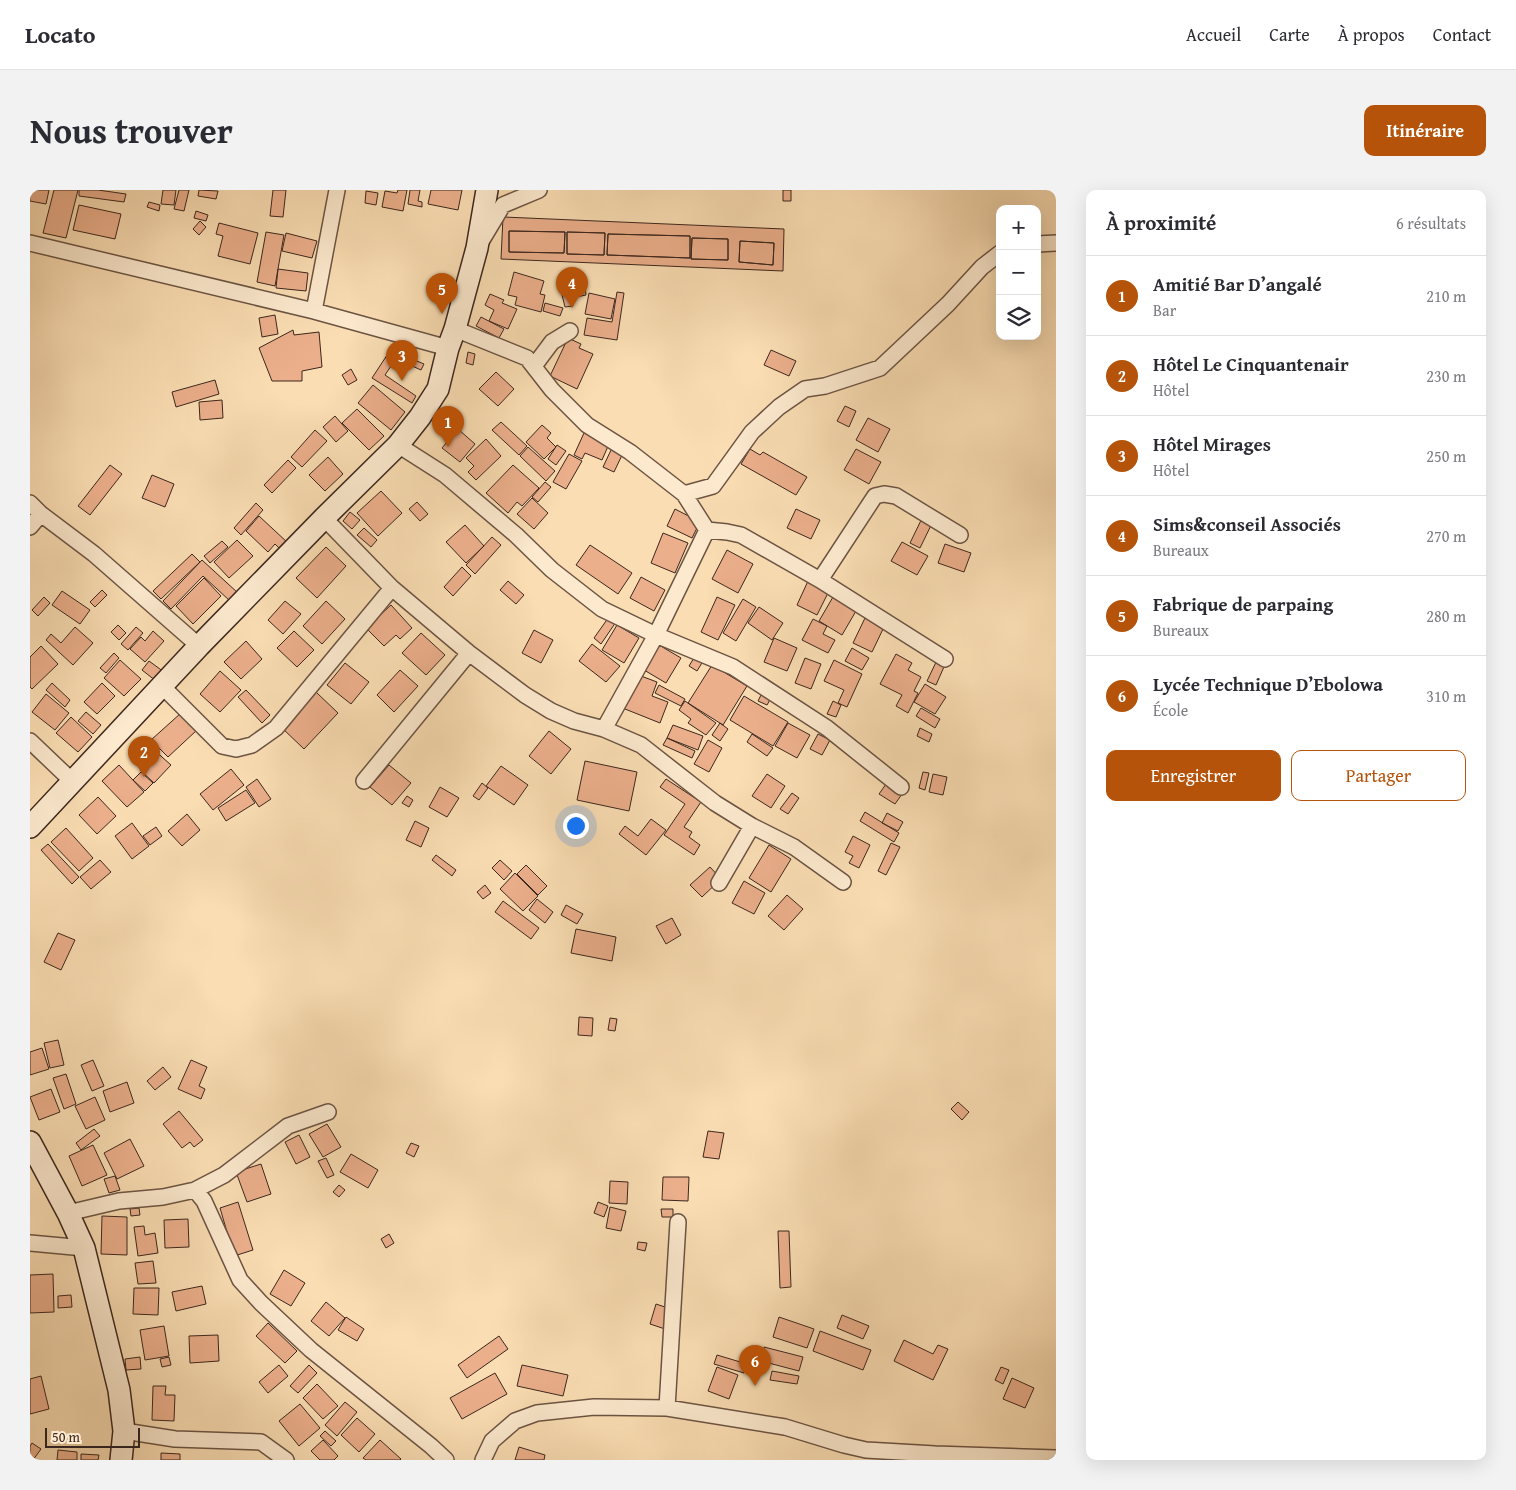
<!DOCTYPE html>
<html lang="fr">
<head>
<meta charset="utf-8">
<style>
  :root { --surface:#fff; --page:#f2f2f3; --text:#2b2b33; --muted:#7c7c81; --line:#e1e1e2; --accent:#b45309 }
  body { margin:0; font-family:"Gentium Book Plus",serif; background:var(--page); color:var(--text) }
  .controls { position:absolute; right:15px; top:15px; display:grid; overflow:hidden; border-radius:10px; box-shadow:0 5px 20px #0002 }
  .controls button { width:45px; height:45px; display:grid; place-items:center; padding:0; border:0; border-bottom:1px solid var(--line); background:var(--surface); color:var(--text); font:25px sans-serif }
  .scale { position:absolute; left:15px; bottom:12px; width:95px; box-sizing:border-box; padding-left:5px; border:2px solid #3c271e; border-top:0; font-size:14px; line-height:18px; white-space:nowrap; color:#3c271e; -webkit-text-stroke:4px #fce9ce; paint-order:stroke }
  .you { position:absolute; left:545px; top:635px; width:18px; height:18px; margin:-12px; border:4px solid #fff; border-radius:50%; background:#1a73e8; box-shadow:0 0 0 8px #1a73e833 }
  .badge { display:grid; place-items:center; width:32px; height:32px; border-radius:50%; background:var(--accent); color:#fff; font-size:16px; font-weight:700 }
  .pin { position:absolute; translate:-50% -41px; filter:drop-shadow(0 1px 2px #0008) }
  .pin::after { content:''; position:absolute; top:26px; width:18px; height:15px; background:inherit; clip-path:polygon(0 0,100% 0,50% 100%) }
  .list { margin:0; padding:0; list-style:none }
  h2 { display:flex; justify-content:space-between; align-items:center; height:65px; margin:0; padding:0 20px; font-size:21px }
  h2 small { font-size:16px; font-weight:400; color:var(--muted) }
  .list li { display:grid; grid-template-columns:32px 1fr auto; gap:15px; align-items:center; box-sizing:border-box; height:80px; padding:0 20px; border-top:1px solid var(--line) }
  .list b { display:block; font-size:19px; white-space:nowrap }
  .list p { margin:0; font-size:16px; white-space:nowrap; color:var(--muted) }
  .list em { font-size:16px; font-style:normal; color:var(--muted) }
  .actions { display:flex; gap:10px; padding:15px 20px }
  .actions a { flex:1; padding:11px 0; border:1px solid var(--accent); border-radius:10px; text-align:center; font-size:18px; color:var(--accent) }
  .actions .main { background:var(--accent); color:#fff }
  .icon { flex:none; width:28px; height:28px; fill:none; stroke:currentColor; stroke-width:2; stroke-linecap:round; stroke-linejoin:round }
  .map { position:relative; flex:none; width:1026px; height:1270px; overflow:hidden; border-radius:10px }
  header { display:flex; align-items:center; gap:30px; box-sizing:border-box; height:70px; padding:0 25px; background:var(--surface); border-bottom:1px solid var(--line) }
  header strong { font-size:24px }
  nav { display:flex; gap:28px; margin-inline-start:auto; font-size:18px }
  .intro { display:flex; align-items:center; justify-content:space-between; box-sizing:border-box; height:120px; padding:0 30px }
  h1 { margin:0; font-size:35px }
  .button { padding:12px 22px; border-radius:10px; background:var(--accent); color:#fff; font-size:18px; font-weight:700 }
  main { display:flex; gap:30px; padding:0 30px }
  aside { flex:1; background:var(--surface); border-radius:10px; box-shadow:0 5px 20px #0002 }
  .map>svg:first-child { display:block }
  .building { fill:#ebaf8b; stroke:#3c271e; fill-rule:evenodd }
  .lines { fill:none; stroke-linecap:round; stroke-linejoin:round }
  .street-casing { stroke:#6c5443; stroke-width:18 }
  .secondary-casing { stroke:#3c271e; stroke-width:24 }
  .street { stroke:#fce9ce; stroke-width:15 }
  .secondary { stroke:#fce9ce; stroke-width:21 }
</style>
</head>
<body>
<header>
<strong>Locato</strong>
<nav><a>Accueil</a><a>Carte</a><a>À propos</a><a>Contact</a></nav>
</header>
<div class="intro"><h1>Nous trouver</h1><a class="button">Itinéraire</a></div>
<main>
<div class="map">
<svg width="1026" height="1270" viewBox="0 0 1026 1270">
  <rect width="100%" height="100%" fill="#faddb3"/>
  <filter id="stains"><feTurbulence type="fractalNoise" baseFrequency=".004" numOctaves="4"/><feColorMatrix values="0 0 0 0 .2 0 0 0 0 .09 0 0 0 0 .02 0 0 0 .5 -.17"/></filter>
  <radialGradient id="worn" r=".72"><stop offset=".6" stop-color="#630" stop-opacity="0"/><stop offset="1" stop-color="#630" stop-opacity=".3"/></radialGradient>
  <path class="building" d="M0,0H19L16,14L0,11Z
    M24,0H48L36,48L13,43Z
    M49,0H68L96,4L94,12L49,6Z
    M133,0H146L144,15L131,14Z
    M149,0H159L154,21L144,19Z
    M169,0L188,1L186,9L168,6Z
    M243,0H256L253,27L240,26Z
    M368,0H377L373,21L352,17L355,1L367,3Z
    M380,0H390L388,11L392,12V17L378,14Z
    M401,0H432L428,20L398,14Z
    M753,0H761V11H753Z
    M336,1L348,3L346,15L335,13Z
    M119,12L130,15L129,21L117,17Z
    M49,15L91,24L85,49L43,40Z
    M166,21L178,25L176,31L164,28Z
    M473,27L754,39L753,81L471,69ZM479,41L535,42L534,63L479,62ZM537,42L575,43L574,65L537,64ZM578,44L660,46V68L577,65ZM662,48L698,49V70L661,69ZM710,51L744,53L743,75L709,72Z
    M170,31L176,37L169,45L163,39Z
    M189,33L228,43L220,74L188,66L193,46L186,44Z
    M479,41L535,42L534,63L479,62Z
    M236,42L254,45L245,96L227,92Z
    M537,42L575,43L574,65L537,64Z
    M256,43L287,51L282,68L252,61Z
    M578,44L660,46V68L577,65Z
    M662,48L698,49V70L661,69Z
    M710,51L744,53L743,75L709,72Z
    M248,79L278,83L276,101L246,98Z
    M484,82L514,91L510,104L515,105L511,122L485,115L487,107L478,105Z
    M555,96L556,105L541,108L543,116L535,117L531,101Z
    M587,102L594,103L587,150L554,145L557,128L582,132Z
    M559,103L585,109L581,129L555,124Z
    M460,104L474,110L472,113L487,119L478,139L459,131L464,120L455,115Z
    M515,113L533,118L530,126L513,121Z
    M245,125L248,144L232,147L229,128Z
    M451,127L474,139L469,148L446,136Z
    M263,140L264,145L289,142L292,177L272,181V191H242L229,158Z
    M538,148L551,154L549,158L563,164L547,199L520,186Z
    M365,153L373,158L355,185L386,206L382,213L342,188Z
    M741,160L766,171L759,186L734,175Z
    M438,162L445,164L443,175L436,173Z
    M382,169L394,174L391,180L380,175Z
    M321,179L327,190L318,195L312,185Z
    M466,182L484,199L468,216L449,199Z
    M185,190L189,204L146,217L142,202Z
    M343,195L375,222L361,240L328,213Z
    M192,210L193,228L170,230L169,212Z
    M815,216L826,221L819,237L807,231Z
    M327,219L354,246L339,260L312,233Z
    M305,226L318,241L306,252L293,237Z
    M838,228L860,239L848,262L826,250Z
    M471,232L497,256L489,265L462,240Z
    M512,235L521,243L517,248L526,257L514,269L496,252Z
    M428,239L445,254L430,272L412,258Z
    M285,240L297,251L272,277L261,267Z
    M554,243L579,254L572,270L555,263L552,269L544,265Z
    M456,249L471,266L446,290L438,282L444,276L436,268Z
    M527,255L536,261L526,275L518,269Z
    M498,257L525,281L516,291L490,266Z
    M582,258L593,263L584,282L573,277Z
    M720,259L730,265L733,262L777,287L766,305L711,274Z
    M826,259L851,272L839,294L814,280Z
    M539,264L552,271L536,299L523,292Z
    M298,267L313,284L295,301L279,285Z
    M258,270L266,278L242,303L234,295Z
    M80,275L92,284L60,325L48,316Z
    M483,275L509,298L492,316L487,312L478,323L456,303Z
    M122,285L144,294L135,317L112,308Z
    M515,292L521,297L508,312L502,307Z
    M351,301L372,323L348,346L327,323Z
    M502,308L518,323L504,339L487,324Z
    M387,312L398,324L390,331L379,319Z
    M226,313L233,320L211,345L204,338Z
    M897,318L907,323L890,358L880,353Z
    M645,319L670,332L662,348L637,336Z
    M766,319L790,330L781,349L757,338Z
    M320,322L330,330L322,339L313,331Z
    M229,326L258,353L251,360L245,354L238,362L216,341Z
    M435,335L454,356L436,373L416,352Z
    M334,338L347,350L341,357L327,345Z
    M633,343L658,353L645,383L621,373Z
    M462,347L471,355L445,384L436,375Z
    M207,350L223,366L199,388L184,372Z
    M192,351L198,357L180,373L174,366Z
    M872,352L898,366L887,385L861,371Z
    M915,354L941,363L934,382L908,373Z
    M560,355L602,383L588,404L546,375Z
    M296,357L316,376L287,408L266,388Z
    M697,360L723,374L708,403L682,389Z
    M162,364L170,372L131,409L123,401Z
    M172,370L208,403L200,411L173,386L141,419L133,411Z
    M432,377L441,386L423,406L414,397Z
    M611,387L635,400L624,421L600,408Z
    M174,388L191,406L163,434L146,416Z
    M478,391L494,405L486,414L470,400Z
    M778,391L799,401L787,425L767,415Z
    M72,400L77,405L65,417L60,412Z
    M32,401L60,420L50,434L22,415Z
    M14,407L20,413L8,426L2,420Z
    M687,407L705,415L688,450L671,442Z
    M803,407L826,421L812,445L789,431Z
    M713,409L726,417L706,451L693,443Z
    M255,411L271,424L253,444L238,430Z
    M296,411L315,429L292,454L273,436Z
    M361,415L382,438L370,449L366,445L354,456L336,438Z
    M729,417L753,433L742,450L718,433Z
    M581,424L588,429L571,454L564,448Z
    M835,428L854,437L842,462L823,453Z
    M783,429L797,436L793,444L805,450L798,463L772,450Z
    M88,435L96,443L89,450L81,442Z
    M587,435L609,448L594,473L572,460Z
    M45,437L63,453L43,475L16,450L21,444L31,453Z
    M106,437L113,443L98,460L91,454Z
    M504,440L523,450L511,473L492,463Z
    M123,441L134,451L115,472L100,459L111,447L115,451Z
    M264,441L284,460L267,477L247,458Z
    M391,443L415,465L396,485L372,463Z
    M744,448L767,458L757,481L734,472Z
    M216,451L232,469L211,489L194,472Z
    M562,454L590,476L576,492L549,471Z
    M629,455L651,468L636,493L614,480Z
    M11,456L28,474L2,499L0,497V467Z
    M822,458L839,468L832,480L815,471Z
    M84,463L89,468L76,483L70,478Z
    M667,463L675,468L667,481L659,476Z
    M866,464L882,473L878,480L891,487L884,501L888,503L878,523L866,516L872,505L850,494Z
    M909,466L917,470L906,495L897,491Z
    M775,468L791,474L781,499L765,493Z
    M90,470L111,489L94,506L74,488Z
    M804,470L832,484L817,517L808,513L814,500L794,491Z
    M119,471L134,482L126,491L112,480Z
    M315,473L339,492L321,514L297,495Z
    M682,475L717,496L693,535L658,513Z
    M370,480L388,496L364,522L347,505Z
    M190,481L211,500L190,522L170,504Z
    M603,483L627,492L622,506L638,512L630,533L590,517Z
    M22,493L40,510L35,517L16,500Z
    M72,493L85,506L67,524L54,512Z
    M895,494L916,507L905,524L884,512Z
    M629,495L655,509L651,516L625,503Z
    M216,500L240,525L232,533L208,507Z
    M286,502L308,523L274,559L251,537Z
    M732,503L741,508L737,515L728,511Z
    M16,504L39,523L25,540L2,522Z
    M714,506L758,532L743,556L700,530Z
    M655,511L686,533L676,545L658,533L661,529L649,520Z
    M803,511L811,515L806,527L797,524Z
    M891,518L910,529L905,538L886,526Z
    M56,522L71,535L63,544L48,531Z
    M151,523L167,540L138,567L121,550Z
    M41,527L62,547L48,562L26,543Z
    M690,533L698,539L690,551L682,545Z
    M758,533L780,545L767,568L745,556Z
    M643,535L673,546L668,560L637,548Z
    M890,538L902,544L899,552L887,546Z
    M519,541L541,559L521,584L499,566Z
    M722,544L743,558L737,566L717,552Z
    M788,544L800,550L792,565L780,559Z
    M637,548L665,561L662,568L633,555Z
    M678,550L692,558L679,582L664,574Z
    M114,551L141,575L124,593L110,580L115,574L103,563Z
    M555,571L607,582L599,621L547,610Z
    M89,575L114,602L97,617L72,591Z
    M359,575L381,593L362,615L340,597Z
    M471,576L498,595L484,615L456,596Z
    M201,579L214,595L183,620L170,604Z
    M111,582L123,593L115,601L103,590Z
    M893,582L899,583L895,600L889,598Z
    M737,584L755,596L741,618L722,606Z
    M903,584L917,587L913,605L899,602Z
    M861,587L877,597L865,614L849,604Z
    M227,589L241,609L229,617L216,597Z
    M636,589L671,612L654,637L662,642L659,647L670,655L664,665L634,645L655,614L630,597Z
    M452,593L458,598L449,610L443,606Z
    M410,597L429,608L417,627L399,617Z
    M216,600L225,613L196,631L188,618Z
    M762,603L769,608L758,624L750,619Z
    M377,606L383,610L379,617L372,613Z
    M68,607L86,626L67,644L49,625Z
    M835,622L869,643L864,652L830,631Z
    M857,623L873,632L868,641L852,633Z
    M157,624L170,640L152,656L138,641Z
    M621,629L636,640L616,665L589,644L595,636L608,646Z
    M385,631L399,638L391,657L376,650Z
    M102,633L119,656L102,669L85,646Z
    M126,637L132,646L120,655L113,646Z
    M36,638L63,668L49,681L21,652Z
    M823,646L840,655L829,678L819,673L823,666L815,662Z
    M861,653L870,657L856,685L848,681Z
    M18,654L49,687L42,694L11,660Z
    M739,655L761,669L741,702L719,688Z
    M406,665L426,680L422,686L402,670Z
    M70,670L81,682L61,699L50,687Z
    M470,670L482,681L474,690L462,678Z
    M496,675L517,696L508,705L487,684Z
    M680,677L691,689L672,707L660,695Z
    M485,683L508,706L493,721L470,699Z
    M714,691L735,703L724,724L702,713Z
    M455,695L461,703L453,709L447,702Z
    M757,705L773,719L754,740L738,726Z
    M507,709L523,722L515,733L499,720Z
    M473,711L509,738L501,749L465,722Z
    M536,715L553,724L547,734L531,725Z
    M642,728L651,745L636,754L626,736Z
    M546,739L586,747L582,771L541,763Z
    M28,743L45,750L31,780L14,772Z
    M549,827L563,828L562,846L548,845Z
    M580,828L587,829L585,841L578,840Z
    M28,850L34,875L20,878L14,853Z
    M12,858L19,879L0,885V862Z
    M63,870L74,896L62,901L51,875Z
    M161,870L177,877L169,896L175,899L171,909L148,899Z
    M133,877L141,887L125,900L117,891Z
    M36,884L46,914L34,919L23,888Z
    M97,892L104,913L80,922L73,901Z
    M21,899L30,922L9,930L0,907Z
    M65,907L75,930L56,939L45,916Z
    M928,912L939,922L932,930L921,919Z
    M149,921L173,950L164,957L160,952L152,958L133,934Z
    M297,934L311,957L293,967L279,944Z
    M64,939L70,946L51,960L46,953Z
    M678,941L694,943L689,969L673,967Z
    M269,945L280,967L266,974L255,952Z
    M100,949L114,976L87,989L74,963Z
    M381,953L389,956L384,967L376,963Z
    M63,955L77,985L52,996L39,966Z
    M321,964L348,980L338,998L310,982Z
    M296,968L304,985L297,988L288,971Z
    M231,974L241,1004L217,1012L206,982Z
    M85,986L90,1000L79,1003L74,989Z
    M633,987H659L658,1011L632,1010Z
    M580,991L598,992L597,1014L579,1013Z
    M309,995L315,1000L309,1007L303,1002Z
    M208,1012L223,1060L204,1066L190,1018Z
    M568,1012L578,1016L574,1027L564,1023Z
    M580,1017L596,1021L591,1041L576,1038Z
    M109,1018L110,1025L101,1026L100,1019Z
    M631,1019H643V1027H632Z
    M72,1026L97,1027V1065L71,1064Z
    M158,1029L159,1057L135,1058L134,1030Z
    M114,1036L115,1045L125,1043L128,1063L108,1066L104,1037Z
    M748,1041H759L761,1097L750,1098Z
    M359,1044L364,1053L356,1058L351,1049Z
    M608,1052L617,1053L615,1061L607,1059Z
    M123,1071L126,1093L108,1094L105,1073Z
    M254,1080L275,1093L261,1116L240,1104Z
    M23,1084L24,1122L0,1123V1085Z
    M172,1096L176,1114L146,1121L142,1102Z
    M104,1098H129L128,1125L103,1124Z
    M41,1105L42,1117L28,1118V1106Z
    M296,1112L315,1128L299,1146L281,1131Z
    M626,1114L641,1119L635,1139L620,1134Z
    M812,1125L839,1136L833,1149L807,1138Z
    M316,1127L334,1139L327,1151L308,1140Z
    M749,1127L784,1139L777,1158L743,1147Z
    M238,1133L267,1161L255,1173L226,1146Z
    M134,1136L139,1166L115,1170L110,1140Z
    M790,1141L841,1160L833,1180L783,1161Z
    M188,1145L189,1171L160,1173L159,1146Z
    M469,1146L478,1159L437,1188L428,1175Z
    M874,1150L903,1164L908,1155L918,1159L903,1190L864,1171Z
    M734,1157L773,1167L769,1181L731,1171Z
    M687,1165L717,1174L714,1183L684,1174Z
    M110,1167L111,1179L96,1180L95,1169Z
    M139,1167L141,1175L132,1177L130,1169Z
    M249,1175L258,1186L238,1203L229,1192Z
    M279,1175L287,1183L268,1203L260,1196Z
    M492,1175L538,1185L533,1206L487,1196Z
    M687,1177L708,1185L699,1209L678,1201Z
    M971,1177L979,1180L973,1194L965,1190Z
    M742,1181L769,1186L767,1194L740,1190Z
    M465,1183L477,1204L432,1229L420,1208Z
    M11,1186L19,1219L0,1224V1189Z
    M982,1188L1004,1198L995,1218L973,1209Z
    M287,1194L308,1216L293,1229L273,1208Z
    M123,1196H136L135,1205H145L144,1231L122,1230Z
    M315,1212L327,1222L307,1246L295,1235Z
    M270,1214L290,1238L269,1256L249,1231Z
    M327,1228L345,1244L329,1262L311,1245Z
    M295,1241L306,1251L301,1256L290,1246Z
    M293,1250L308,1266L304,1270H290L281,1261Z
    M350,1250L371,1269L370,1270H336L333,1268Z
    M2,1253L11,1259L3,1270H0V1256Z
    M489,1257L515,1265L514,1270H485Z
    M28,1260L47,1262V1270H27Z
    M131,1263L150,1264V1270H131Z
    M51,1264L69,1265L68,1270H51Z"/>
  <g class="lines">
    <g class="street-casing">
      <path id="street" d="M452,50L473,15L509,0
        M0,53L284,121L418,158
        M1007,54L1026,53
        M284,121L307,0
        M425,139L497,168L522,200L557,235L600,262L654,304L677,340L697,342L711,345L790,390L915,469
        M504,176L522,152L540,141
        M368,255L415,285L486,345L522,380L572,419L626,445L703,477L797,538L871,597
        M654,304L683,296L722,242L749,217L775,199L795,196L850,178L918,114L952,77L970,63
        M0,313L11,324L64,364L169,456
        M294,328L362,398L439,463L495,505L521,521L544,531L574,539L611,555L685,613L722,636L764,657L813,692
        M0,337L11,324
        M790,390L845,306L854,304L866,306L930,345
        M132,496L192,556L206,559L222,555L246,538L362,398
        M574,539L626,445L677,340
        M0,551L42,591
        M334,591L439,463
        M689,693L722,636
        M165,1000L174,1011L210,1090L231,1113L281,1160L401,1256L416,1270
        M38,1023L89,1011L133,1007L165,1000L194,985L258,936L298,922
        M0,1053L54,1058
        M637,1218L648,1032
        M94,1241L145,1249L231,1252L256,1270
        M453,1270L462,1251L485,1231L507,1223L564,1217L637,1218L755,1237L814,1255L836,1260L905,1264L1026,1268"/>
    </g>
    <g class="secondary-casing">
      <path id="secondary" d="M0,637L169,456L294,328L368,255L390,227L408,199L418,158L425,139L447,58L457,0
        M0,952L38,1023L54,1058L89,1200L94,1241L91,1270"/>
    </g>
    <use href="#street" class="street"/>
    <use href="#secondary" class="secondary"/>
  </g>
  <rect width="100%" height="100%" filter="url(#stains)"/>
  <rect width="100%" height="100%" fill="url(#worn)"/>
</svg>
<div class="controls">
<button>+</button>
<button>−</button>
<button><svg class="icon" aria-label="layers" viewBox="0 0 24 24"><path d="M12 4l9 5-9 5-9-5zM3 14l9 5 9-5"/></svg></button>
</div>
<div class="scale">50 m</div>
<div class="you"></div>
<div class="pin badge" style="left:418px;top:257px">1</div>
<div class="pin badge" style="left:114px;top:587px">2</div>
<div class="pin badge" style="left:372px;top:191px">3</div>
<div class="pin badge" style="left:542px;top:118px">4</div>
<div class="pin badge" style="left:412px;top:124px">5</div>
<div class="pin badge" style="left:725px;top:1196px">6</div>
</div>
<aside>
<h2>À proximité<small>6 résultats</small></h2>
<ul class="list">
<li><span class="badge">1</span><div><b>Amitié Bar D’angalé</b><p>Bar</p></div><em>210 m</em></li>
<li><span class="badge">2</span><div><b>Hôtel Le Cinquantenair</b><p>Hôtel</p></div><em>230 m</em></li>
<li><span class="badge">3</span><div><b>Hôtel Mirages</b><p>Hôtel</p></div><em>250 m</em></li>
<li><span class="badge">4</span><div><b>Sims&amp;conseil Associés</b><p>Bureaux</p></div><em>270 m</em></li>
<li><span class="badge">5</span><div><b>Fabrique de parpaing</b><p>Bureaux</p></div><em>280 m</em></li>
<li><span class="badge">6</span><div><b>Lycée Technique D’Ebolowa</b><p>École</p></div><em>310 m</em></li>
</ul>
<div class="actions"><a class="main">Enregistrer</a><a>Partager</a></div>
</aside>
</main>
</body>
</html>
